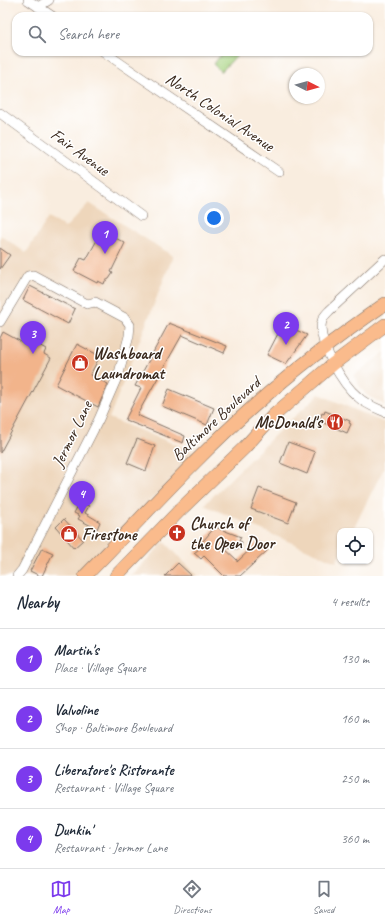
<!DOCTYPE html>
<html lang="en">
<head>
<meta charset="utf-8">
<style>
  :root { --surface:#fff; --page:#f6f6f7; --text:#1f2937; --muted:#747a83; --line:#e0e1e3; --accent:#7c3aed }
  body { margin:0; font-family:Caveat,sans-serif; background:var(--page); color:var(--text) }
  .controls { position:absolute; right:12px; bottom:12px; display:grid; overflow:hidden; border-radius:8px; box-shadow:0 1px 3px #0004 }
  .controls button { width:36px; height:36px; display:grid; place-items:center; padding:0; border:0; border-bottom:1px solid var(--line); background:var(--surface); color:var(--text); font:20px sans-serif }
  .compass { position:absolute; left:289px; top:68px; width:36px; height:36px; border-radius:50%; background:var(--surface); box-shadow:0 1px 3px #0004; rotate:96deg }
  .you { position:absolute; left:214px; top:218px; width:14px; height:14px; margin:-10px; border:3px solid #fff; border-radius:50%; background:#1a73e8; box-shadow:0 0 0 6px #1a73e833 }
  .badge { display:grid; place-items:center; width:26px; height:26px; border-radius:50%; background:var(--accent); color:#fff; font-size:13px; font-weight:700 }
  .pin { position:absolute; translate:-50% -33px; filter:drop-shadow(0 1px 2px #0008) }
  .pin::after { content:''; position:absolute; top:21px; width:14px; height:12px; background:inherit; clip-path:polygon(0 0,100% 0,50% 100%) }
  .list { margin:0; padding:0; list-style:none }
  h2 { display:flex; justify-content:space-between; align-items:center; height:52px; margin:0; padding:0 16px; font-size:17px }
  h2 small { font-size:13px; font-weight:400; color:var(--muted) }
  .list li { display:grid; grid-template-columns:26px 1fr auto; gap:12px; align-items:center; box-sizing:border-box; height:60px; padding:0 16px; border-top:1px solid var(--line) }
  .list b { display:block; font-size:15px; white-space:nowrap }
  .list p { margin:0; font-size:13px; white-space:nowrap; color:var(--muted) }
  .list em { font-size:13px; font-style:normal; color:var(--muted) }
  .icon { flex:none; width:22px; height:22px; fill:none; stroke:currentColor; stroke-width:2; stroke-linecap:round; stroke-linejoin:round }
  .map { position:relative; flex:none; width:385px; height:576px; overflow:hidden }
  .search { position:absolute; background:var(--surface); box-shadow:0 1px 3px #0004; left:12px; right:12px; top:12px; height:44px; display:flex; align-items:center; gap:10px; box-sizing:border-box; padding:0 14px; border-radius:12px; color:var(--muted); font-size:15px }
  .sheet { height:292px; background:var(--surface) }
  nav { display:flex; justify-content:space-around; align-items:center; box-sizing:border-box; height:56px; border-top:1px solid var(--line); background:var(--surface); font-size:11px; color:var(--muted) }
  nav a { display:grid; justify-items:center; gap:2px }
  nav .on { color:var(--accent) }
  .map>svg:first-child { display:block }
  .built { fill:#eed6bb }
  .green { fill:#a5d17e; stroke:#707e4e }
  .building { fill:#f2b48b }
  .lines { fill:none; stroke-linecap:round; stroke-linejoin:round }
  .minor-casing { stroke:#7e6e62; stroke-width:10 }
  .highway-casing { stroke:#7e6e62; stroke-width:14 }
  .minor { stroke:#fff; stroke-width:9 }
  .highway { stroke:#fabb8c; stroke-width:13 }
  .labels { text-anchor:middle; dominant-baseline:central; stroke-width:3; stroke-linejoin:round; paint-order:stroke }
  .street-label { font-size:17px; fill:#3b2a1e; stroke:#fff }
  .poi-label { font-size:17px; font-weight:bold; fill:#3b2a1e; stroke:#fff; text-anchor:start }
</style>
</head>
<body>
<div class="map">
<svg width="385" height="576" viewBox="0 0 385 576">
  <rect width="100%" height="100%" fill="#fff"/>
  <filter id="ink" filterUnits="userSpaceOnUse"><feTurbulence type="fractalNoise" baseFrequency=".025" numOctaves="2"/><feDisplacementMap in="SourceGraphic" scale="8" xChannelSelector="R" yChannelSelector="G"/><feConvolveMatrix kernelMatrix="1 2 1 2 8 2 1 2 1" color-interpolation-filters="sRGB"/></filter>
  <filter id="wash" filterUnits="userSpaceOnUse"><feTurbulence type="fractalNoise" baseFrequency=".012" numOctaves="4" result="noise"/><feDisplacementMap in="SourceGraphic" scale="16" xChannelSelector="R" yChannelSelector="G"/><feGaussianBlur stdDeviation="0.9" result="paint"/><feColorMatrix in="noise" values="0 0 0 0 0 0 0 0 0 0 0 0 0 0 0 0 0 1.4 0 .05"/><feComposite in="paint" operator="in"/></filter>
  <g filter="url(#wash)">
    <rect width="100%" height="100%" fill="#f9eddf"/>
    <path class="built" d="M89,203L173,256L109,418L182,447L196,454L76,576H0V235L26,253L49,217L65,228Z
      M385,352V405L366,395L353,376Z
      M319,394L385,423V466L352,531H340V555L336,562L204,505L282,428Z
      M164,542L198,576H131Z"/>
    <path class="green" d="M224,52H235L237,55L221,72L213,64Z"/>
    <g id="blocks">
      <path class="building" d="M102,231L125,243L111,272L113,273L109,279L105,281L104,284L98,281L97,283L74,271L81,258L86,260Z
        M0,248L10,255L0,269Z
        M30,286L75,309L68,324L23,300Z
        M169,323L227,346L224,353L182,335L137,415L185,436L183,443L125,420L141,388L135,386Z
        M283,324L307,335L286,364L267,355Z
        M3,332L34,349L37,344L46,349L44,354L51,358L0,453V338Z
        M77,344L100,356L90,375L108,384L98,407L56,385Z
        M169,389L214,408L207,425L162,406Z
        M325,411L350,421L349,423L351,424L347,433L319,421L322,413L324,414Z
        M137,439L155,446L146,471L127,463Z
        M288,442L315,452L307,474L280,463Z
        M259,488L296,502L288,523L251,509Z
        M80,502L89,506L85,513L100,522L97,529L78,519L80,516L74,513Z
        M64,519L83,540L74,548L56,527Z
        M215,527L241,537L239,541L242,542L240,549L224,548L237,560V562L259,541L268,550L240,576H224L204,556L201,559L194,553L199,549L198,547Z
        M42,548L53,553L42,576H40L30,571Z
        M178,563L192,576H165Z"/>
    </g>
  </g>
  <g filter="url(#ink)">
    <use href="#blocks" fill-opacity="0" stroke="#7e6e62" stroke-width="1"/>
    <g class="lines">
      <g class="minor-casing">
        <path id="minor" d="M28,0L52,16
          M38,7L49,0
          M104,52L279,172
          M0,113L141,216
          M385,259L329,311C326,314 323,317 322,321C316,340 343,385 358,397C365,404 376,408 385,412
          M0,322L26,279L28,276L33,275L87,304L95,302L125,318L130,325L129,336L119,373L99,419L22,570L17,576"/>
      </g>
      <g class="highway-casing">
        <path id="highway" d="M85,576C141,519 194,459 254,406C295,369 340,335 385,304
          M116,576L180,510L244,448L273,416L333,364L385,325"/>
      </g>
      <use href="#minor" class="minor"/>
      <use href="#highway" class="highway"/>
    </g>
  </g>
  <defs>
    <g id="shop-disc" transform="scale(0.9)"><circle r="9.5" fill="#c8321e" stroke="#fff"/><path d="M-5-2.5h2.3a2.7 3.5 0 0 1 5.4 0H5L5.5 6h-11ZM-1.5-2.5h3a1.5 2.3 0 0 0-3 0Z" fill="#fff"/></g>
    <g id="restaurant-disc" transform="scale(0.9)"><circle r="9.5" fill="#c8321e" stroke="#fff"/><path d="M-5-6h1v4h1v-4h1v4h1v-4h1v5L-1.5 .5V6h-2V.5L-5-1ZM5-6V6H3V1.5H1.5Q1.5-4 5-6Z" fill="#fff"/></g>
    <g id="church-disc" transform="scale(0.9)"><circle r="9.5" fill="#c8321e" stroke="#fff"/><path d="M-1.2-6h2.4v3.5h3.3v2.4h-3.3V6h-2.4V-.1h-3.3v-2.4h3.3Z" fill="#fff"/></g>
  </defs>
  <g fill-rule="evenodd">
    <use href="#shop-disc" x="80" y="363"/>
    <use href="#restaurant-disc" x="335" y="422"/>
    <use href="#church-disc" x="177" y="533"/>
    <use href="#shop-disc" x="69" y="534"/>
  </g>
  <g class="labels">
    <g class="street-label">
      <text transform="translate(220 112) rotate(34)">North Colonial Avenue</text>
      <text transform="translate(80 152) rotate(36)">Fair Avenue</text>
      <text transform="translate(216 419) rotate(-43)">Baltimore Boulevard</text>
      <text transform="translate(72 434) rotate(-64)">Jermor Lane</text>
    </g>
    <g class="poi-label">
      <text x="93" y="353">Washboard<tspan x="93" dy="20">Laundromat</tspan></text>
      <text x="322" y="422" text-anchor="end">McDonald's</text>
      <text x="190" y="523">Church of<tspan x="190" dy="20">the Open Door</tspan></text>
      <text x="82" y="534">Firestone</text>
    </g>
  </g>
</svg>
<div class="controls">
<button><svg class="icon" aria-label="locate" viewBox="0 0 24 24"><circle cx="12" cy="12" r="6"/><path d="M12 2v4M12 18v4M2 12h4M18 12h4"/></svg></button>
</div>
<svg class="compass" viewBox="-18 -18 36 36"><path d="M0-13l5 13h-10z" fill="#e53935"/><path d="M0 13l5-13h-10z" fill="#747a83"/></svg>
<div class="you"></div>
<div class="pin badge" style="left:105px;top:254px">1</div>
<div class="pin badge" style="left:286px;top:345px">2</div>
<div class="pin badge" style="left:33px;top:354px">3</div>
<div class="pin badge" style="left:82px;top:514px">4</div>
<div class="search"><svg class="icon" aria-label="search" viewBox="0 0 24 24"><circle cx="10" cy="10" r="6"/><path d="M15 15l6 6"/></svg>Search here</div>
</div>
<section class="sheet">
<h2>Nearby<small>4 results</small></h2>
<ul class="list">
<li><span class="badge">1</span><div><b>Martin's</b><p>Place · Village Square</p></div><em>130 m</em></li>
<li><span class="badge">2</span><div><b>Valvoline</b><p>Shop · Baltimore Boulevard</p></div><em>160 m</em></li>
<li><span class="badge">3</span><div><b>Liberatore's Ristorante</b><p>Restaurant · Village Square</p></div><em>250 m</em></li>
<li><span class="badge">4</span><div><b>Dunkin'</b><p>Restaurant · Jermor Lane</p></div><em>360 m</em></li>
</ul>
</section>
<nav>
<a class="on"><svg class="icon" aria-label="map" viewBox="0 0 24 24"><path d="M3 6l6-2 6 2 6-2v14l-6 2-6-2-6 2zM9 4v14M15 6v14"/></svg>Map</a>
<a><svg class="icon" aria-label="directions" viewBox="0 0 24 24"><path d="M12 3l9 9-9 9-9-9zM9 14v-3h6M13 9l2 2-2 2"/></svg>Directions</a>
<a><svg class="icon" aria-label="saved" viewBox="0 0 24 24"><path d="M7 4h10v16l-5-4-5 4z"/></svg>Saved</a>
</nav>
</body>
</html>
